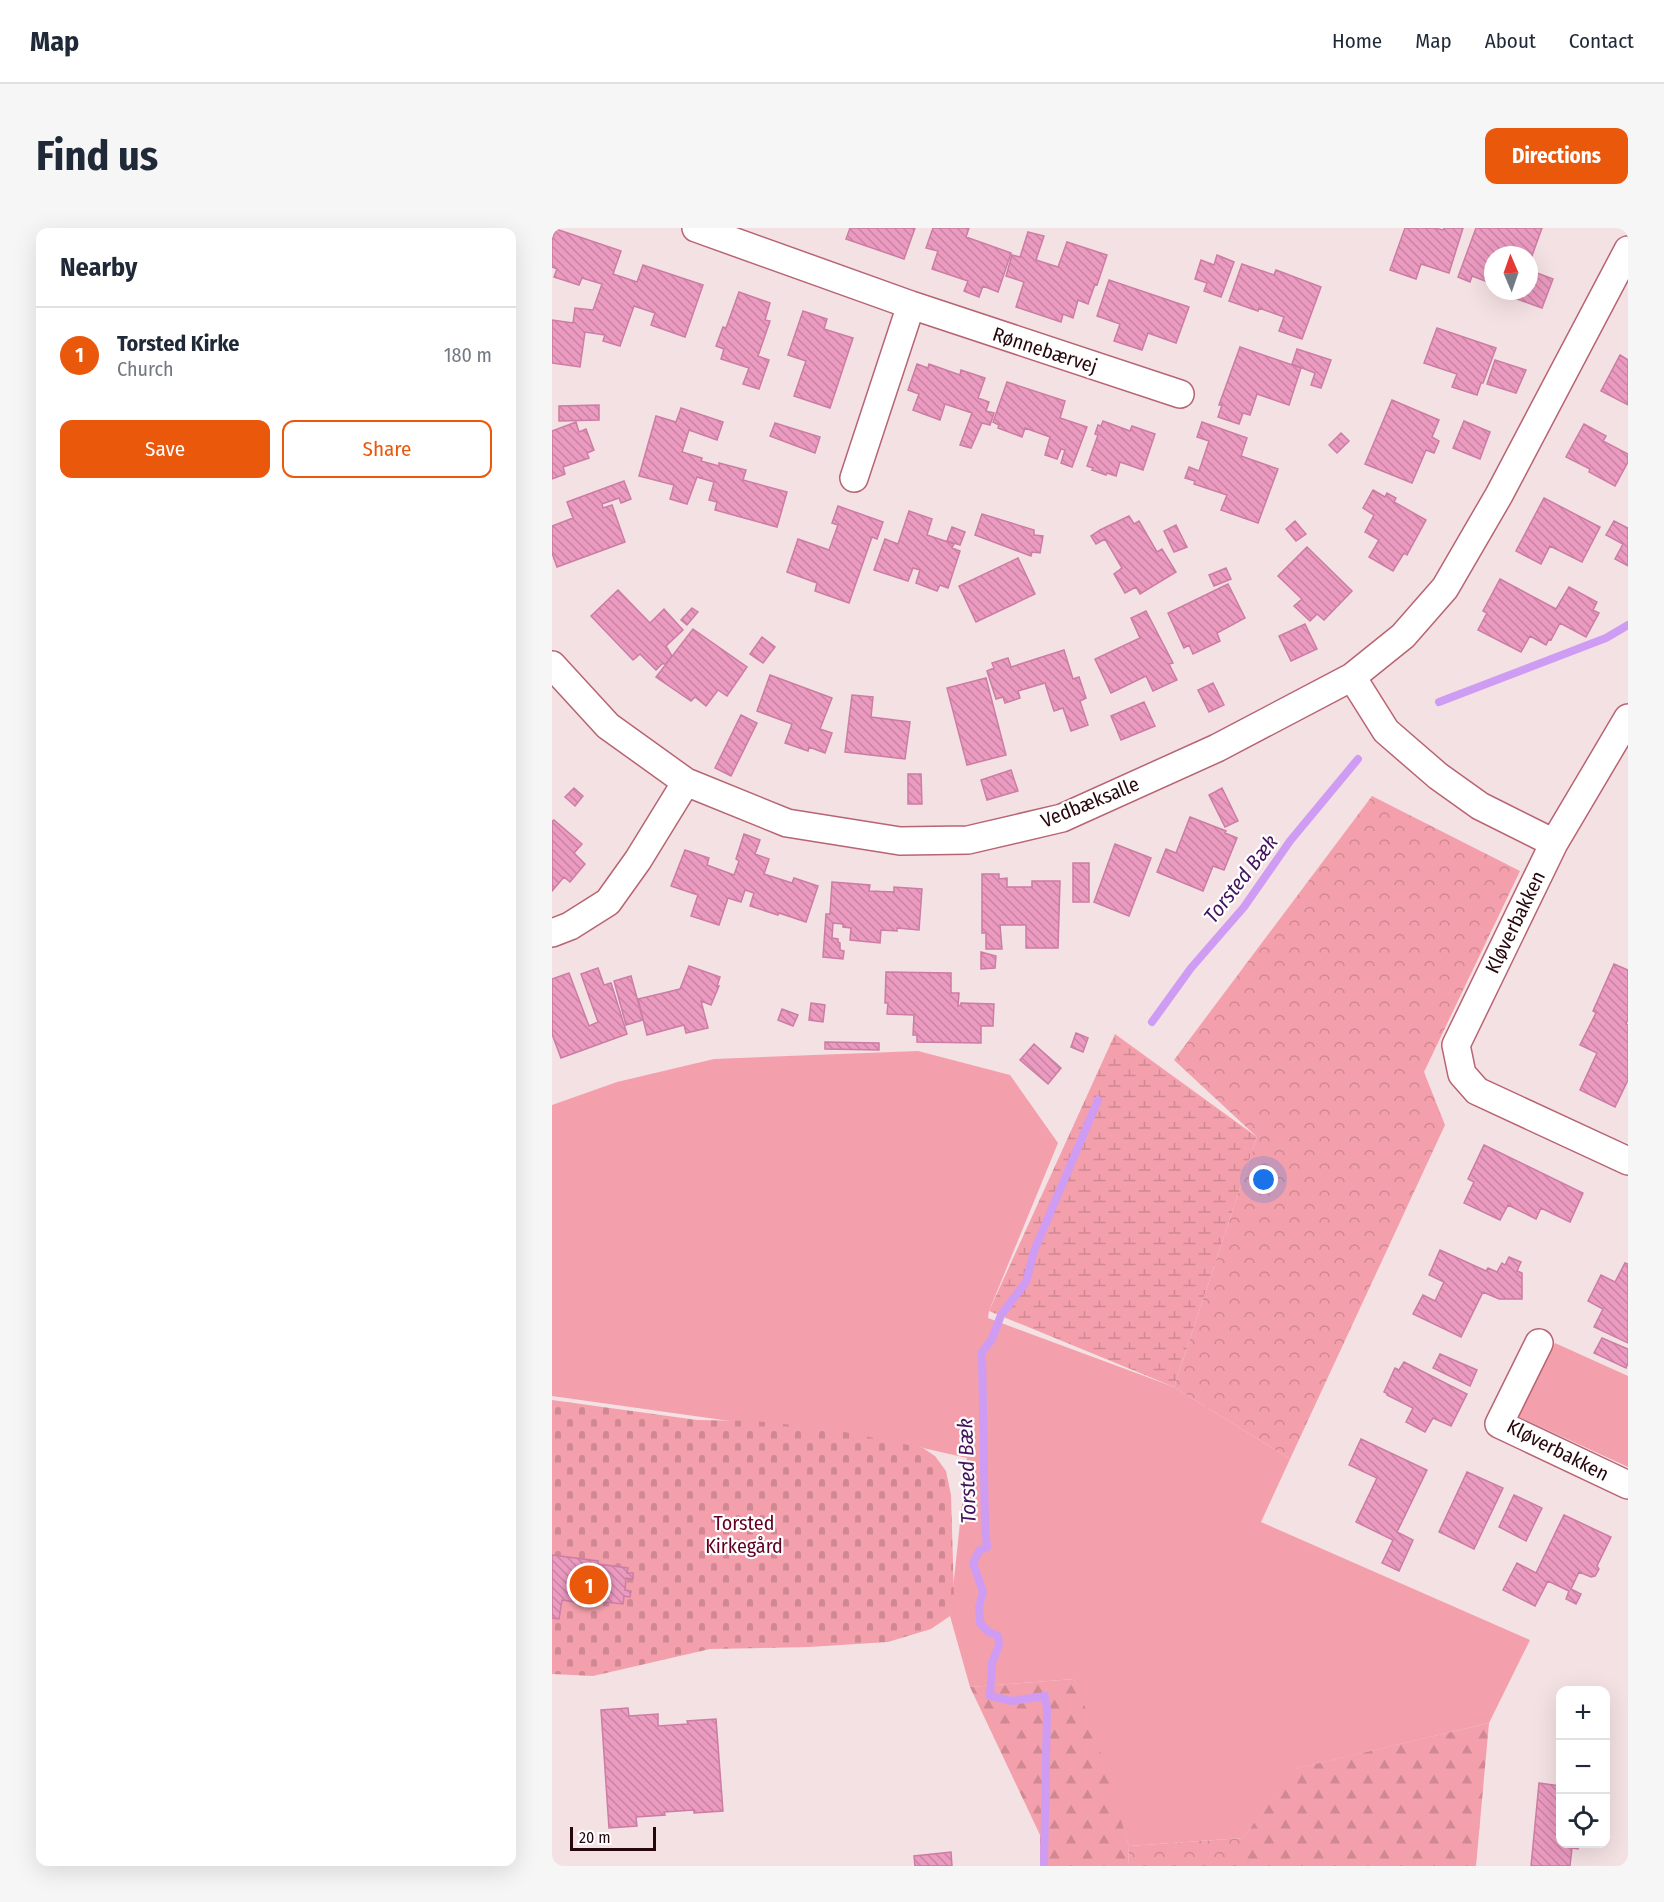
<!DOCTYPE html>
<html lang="en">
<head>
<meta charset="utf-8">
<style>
  :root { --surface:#fff; --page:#f6f6f7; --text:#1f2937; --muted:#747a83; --line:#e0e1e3; --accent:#ea580c }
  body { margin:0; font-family:"Fira Sans Condensed",sans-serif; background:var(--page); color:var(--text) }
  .controls { position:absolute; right:18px; bottom:18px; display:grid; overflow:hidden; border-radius:12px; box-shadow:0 6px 24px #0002 }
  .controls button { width:54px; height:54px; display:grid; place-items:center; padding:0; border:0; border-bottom:2px solid var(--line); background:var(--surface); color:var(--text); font:30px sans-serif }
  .compass { position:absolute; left:932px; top:18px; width:54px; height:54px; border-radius:50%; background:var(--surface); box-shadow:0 6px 24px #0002; rotate:358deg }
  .scale { position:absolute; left:18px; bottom:15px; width:86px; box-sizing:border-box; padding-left:6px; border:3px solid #27070e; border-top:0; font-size:16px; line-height:21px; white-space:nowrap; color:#27070e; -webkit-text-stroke:4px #fff; paint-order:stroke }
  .you { position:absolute; left:712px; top:952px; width:21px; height:21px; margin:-15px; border:4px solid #fff; border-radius:50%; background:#1a73e8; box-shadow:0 0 0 9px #1a73e833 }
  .badge { display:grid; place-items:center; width:39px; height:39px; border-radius:50%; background:var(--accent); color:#fff; font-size:20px; font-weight:700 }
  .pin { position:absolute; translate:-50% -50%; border:3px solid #fff; box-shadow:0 2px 6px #0006 }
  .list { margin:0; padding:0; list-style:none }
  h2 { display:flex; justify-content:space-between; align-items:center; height:78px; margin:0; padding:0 24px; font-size:26px }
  h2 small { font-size:20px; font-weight:400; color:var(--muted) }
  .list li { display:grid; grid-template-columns:39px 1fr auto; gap:18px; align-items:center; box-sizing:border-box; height:96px; padding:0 24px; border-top:2px solid var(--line) }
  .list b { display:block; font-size:22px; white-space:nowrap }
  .list p { margin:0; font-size:20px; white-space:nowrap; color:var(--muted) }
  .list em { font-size:20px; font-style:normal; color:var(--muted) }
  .actions { display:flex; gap:12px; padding:18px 24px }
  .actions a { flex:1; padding:14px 0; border:2px solid var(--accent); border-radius:12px; text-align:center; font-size:21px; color:var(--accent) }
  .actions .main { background:var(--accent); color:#fff }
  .icon { flex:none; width:33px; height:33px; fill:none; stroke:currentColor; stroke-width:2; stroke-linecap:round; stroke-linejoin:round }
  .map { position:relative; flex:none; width:1076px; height:1638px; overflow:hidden; border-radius:12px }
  header { display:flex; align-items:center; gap:36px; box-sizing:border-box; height:84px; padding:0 30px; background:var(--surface); border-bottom:2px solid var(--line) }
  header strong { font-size:28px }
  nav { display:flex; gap:33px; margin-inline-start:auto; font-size:21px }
  .intro { display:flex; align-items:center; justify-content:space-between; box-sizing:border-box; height:144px; padding:0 36px }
  h1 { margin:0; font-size:42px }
  .button { padding:15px 27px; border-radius:12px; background:var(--accent); color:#fff; font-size:21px; font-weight:700 }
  main { display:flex; gap:36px; padding:0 36px }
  aside { flex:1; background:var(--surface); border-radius:12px; box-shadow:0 6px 24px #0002 }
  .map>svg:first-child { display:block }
  .grass { fill:#f3a0ac }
  .forest { fill:url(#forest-firs) }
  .wetland { fill:url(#wetland-marsh) }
  .cemetery { fill:url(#cemetery-stones) }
  .park { fill:url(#park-crowns) }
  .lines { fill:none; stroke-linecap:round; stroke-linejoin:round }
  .stream { stroke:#ce9cf2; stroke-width:8 }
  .building { fill:url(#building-back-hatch); stroke:#cc7da3; stroke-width:1.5 }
  .minor-casing { stroke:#b86472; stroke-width:30 }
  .minor { stroke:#fff; stroke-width:27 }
  .labels { text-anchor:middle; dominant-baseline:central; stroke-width:4.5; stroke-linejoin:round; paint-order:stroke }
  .street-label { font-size:20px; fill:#27070e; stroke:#fff }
  .park-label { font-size:20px; fill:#610022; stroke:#fff }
  .water-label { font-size:21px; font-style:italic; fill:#43125d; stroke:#fff }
</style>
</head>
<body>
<header>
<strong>Map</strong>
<nav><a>Home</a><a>Map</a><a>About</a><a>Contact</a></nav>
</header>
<div class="intro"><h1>Find us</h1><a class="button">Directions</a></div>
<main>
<aside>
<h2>Nearby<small></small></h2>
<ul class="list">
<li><span class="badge">1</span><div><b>Torsted Kirke</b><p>Church</p></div><em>180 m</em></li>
</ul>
<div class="actions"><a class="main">Save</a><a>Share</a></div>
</aside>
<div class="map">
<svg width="1076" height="1638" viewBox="0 0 1076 1638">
  <defs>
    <pattern id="forest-firs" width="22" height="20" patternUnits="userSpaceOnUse" patternTransform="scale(1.5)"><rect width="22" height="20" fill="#f3a0ac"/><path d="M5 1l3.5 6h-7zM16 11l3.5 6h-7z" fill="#d08893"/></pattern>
    <pattern id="wetland-marsh" width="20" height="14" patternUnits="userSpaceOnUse" patternTransform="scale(1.5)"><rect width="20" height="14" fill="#f3a0ac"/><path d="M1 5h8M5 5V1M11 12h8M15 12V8" fill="none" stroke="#d08893"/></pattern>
    <pattern id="cemetery-stones" width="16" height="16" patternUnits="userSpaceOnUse" patternTransform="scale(1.5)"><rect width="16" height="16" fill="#f3a0ac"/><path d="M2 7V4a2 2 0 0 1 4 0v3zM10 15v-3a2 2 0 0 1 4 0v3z" fill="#d08893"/></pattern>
    <pattern id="park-crowns" width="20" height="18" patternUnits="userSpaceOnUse" patternTransform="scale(1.5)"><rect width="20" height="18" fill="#f3a0ac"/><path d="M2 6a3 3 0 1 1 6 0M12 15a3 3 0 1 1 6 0" fill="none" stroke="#d08893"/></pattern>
    <pattern id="building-back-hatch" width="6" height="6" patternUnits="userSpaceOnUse" patternTransform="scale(1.5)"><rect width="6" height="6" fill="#eb9ac0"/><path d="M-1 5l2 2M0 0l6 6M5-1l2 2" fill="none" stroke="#ca83a4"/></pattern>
  </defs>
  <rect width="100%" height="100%" fill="#f4e1e3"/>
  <path class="grass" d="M366,823L458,847L506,915L437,1083L436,1090L622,1159L738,1231L709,1294L978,1412L937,1495L743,1541L691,1610L577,1618L522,1451L418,1459L398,1388L415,1230L371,1220L0,1168V877L65,854L162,831Z
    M1003,1115L1076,1148V1239L963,1187Z"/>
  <path class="forest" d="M522,1451L539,1494L577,1618L576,1638H488V1607L418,1459Z
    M937,1495L924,1638H691V1610L742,1541Z"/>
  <path class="wetland" d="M563,806L705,909L622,1159L437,1083Z"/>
  <path class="cemetery" d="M0,1172L145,1192L203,1193L278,1201L371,1220L383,1228L394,1243L399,1267L402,1370L398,1388L379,1401L336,1414L257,1419L158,1421L41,1448L0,1446V1390L7,1391L10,1372L43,1377L44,1373L71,1376L72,1368L78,1369L79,1363L73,1362L74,1350L81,1351V1346L75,1345L76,1341L46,1336V1333L0,1327Z"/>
  <path class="park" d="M820,568L968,643L872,844L893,897L738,1231L622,1159L705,909L622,832Z
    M691,1610V1638H576L577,1618Z"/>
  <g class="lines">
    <path class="stream" d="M887,474L1054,410L1076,397
      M600,794L639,740L692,679L738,613L806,531
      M492,1638L495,1481L493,1468L460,1473L438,1468L440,1435L447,1417L446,1408L435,1403L428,1395L427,1379L431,1364L421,1335L428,1322L435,1319L433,1299L430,1124L440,1111L449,1087L474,1054L482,1023L546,872"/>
  </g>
  <path class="building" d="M298,0H363L352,31L294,11Z
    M381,0H417L414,9L459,25L446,64L431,58L427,69L412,63L416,53L380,41L386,23L374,20Z
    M853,0H883L891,2L892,0H911L897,45L869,36L864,51L838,42Z
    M924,0H990L977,36V27H941V56L920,48L918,54L906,49Z
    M4,1L69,23L61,46L85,54L91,37L151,57L133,109L99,97L103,85L82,78L68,118L51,113L53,107L33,104L28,139L0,135V92L21,95L23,80L41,82L50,56L30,50L27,57L2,49L5,41L0,39V12Z
    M476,4L492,8L484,32L506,39L515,14L555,27L545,57L543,56L536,76L526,72L521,90L511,86L509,94L464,79L472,54L454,48L460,27L468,29Z
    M665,27L682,34L669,69L652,63L655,55L643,51L649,32L662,37Z
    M690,36L722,47L724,42L769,59L750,111L727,103L732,89L707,80L706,83L677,73Z
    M977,42L1001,51L990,80L954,67L956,63H977Z
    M557,52L637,79L624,115L596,105L590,122L562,113L568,96L545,88Z
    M187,64L218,75L213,92L218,93L206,128L217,132L207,161L191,156L197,140L169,131L172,121L164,118L171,99L174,100Z
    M251,83L275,91L272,101L301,110L278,180L242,168L254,133L236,127Z
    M885,100L944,120L931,155H929L925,167L900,159L905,146L872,135Z
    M688,119L749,140L737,177L705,166L698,187L691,185L687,196L666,189L670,177H667Z
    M745,121L779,132L769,160L759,157L763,145L740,136Z
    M1068,127L1076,132V177L1049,163Z
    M943,132L974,142L964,165L935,156Z
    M365,136L376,140L377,136L408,147L409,142L433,150L426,170L437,174L434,183L442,185L438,197L430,195L419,220L408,217L420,185L393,176L388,192L361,182L367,166L356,162Z
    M455,154L513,173L508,190L535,199L520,239L509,235L513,222L509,221L505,231L493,227L498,209L473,200L470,209L446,200L447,197L441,194Z
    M840,172L887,192L880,209L887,213L882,225L874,222L860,255L813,236Z
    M47,177V192L7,193V178Z
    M129,180L171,194L165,212L137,202L130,224L150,230L149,233L167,238V235L194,242L191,252L235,264L225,299L163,282L165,274L157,272L162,254L145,249L135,276L118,271L122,257L87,248L104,188L124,194Z
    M551,193L578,203L580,198L603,206L591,242L568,234L564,248L555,245L554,247L540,242L541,240L535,238L546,207L543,206L546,197L549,198Z
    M912,193L938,204L928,231L901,220Z
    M24,194L27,204L34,201L42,222L35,225L37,230L11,239L13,246L0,251V203Z
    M650,194L695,210L689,228L726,241L706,295L669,282L675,267L642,256L643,253L633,250L637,239L647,243L657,213L645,209Z
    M223,195L268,209L263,225L218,208Z
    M1032,196L1054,208L1051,213L1076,226V234L1063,258L1037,244L1038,241L1014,229Z
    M789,205L797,213L785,225L777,217Z
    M72,253L79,271L69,275L67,270L50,276L51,280L60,277L73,314L5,339L0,325V298L21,290L15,274Z
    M821,262L833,269L835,265L844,270L842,274L874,292L855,327L852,325L841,343L817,329L827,312L813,304L822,287L811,280Z
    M992,270L1048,299L1030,334L998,318L989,336L964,323Z
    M286,278L331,294L325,311L320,309L297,375L263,363L265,355L235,344L246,311L277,322L286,297L280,295Z
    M357,283L380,291L375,307L402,316L400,320L408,323L396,360L388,357L385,363L364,355L368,342L361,340L356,353L322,342L333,311L346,316Z
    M430,286L482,302V307L491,308L488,325L480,324L479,328L423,307Z
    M577,288L582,296L587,293L605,324L610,321L624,344L588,366L584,359L573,365L562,346L570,340L553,311L544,316L539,308L548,302Z
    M743,293L754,306L744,313L734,301Z
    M1062,293L1076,300V338L1063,331L1071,316L1054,307Z
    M624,297L635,319L622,324L612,303Z
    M400,299L413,304L408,317L395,313Z
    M755,319L800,363L772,392L765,386L758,393L742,378L750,371L726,348Z
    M466,330L483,366L424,394L407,358Z
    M674,340L679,351L662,358L657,347Z
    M948,351L1004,381L1017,359L1045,374L1041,382L1047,385L1034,409L1008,395L999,412L997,411L994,417L978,408L969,424L926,402L935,385L931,383Z
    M676,356L693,390L665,405L668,413L641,426L637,417L632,420L616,385Z
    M66,362L98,395L112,381L131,402L114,418L120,428L113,437L111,435L104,442L88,426L81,432L39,388Z
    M140,380L146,384L135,397L129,392Z
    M594,383L621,435L617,436L625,452L601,463L594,448L559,465L543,431L588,410L579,390Z
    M753,396L765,421L739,433L727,408Z
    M141,401L195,439L175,468L166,462L154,478L143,469L139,473L104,449Z
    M210,409L223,419L211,435L198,426Z
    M512,422L521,451L527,449L534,470L528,473L536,497L519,503L511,480L502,483L493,455L466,463L468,470L453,475L451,469L444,471L435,443L442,440L440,435L456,430L459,439Z
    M218,447L280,470L268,501L280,505L273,525L257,519L256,523L233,515L240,496L205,483Z
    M434,450L454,527L415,537L395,460Z
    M661,455L672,477L657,484L646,462Z
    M300,467L321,469L319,489L358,494L353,531L293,524Z
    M592,474L603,498L569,512L559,488Z
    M189,487L205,495L179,548L163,540Z
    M459,542L466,563L435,572L429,552Z
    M356,546H369L370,576H356Z
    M22,560L31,568L23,578L13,569Z
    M670,560L686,593L673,599L657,567Z
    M638,589L674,603L673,605L685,610L672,642L661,638L651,663L605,644L614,621L624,625Z
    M2,592L30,616L22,625L33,636L18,654L12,649L0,663V593Z
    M192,606L208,612L203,626L217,631L212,646L240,655L242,650L266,658L254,694L227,685L226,687L198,678L202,665L193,662L189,674L176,670L167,697L139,688L146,667L119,658L133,622L157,630L155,637L182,647L187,633L184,631Z
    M563,616L599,630L577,688L542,674Z
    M521,635H537V674H521Z
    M430,646H447V651L455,650V659H480V653H508L506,720H474V697H448L450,721H434V705H430Z
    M280,654L318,657L317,663L342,664V659L370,661L367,702L345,700V703L329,702L328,715L298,712L299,700L291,699V696L281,695L280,710L286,711V714L288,715V722L292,723L291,731L271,729L274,686H278Z
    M429,724L444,728L443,740L429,741Z
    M1062,736L1076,742V791L1074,796L1076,797V852L1063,879L1028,862L1045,825L1028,817L1044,785L1041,783Z
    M137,738L168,749L165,758H167L159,777L149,773L156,800L134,805L132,797L95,807L86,771L128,761Z
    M46,740L52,757L59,755L75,806L9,830L0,806V751L17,745L37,798L46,794L29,746Z
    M334,744L399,745V765H407L406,778L409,777V775L442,776L441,798H429V815L365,814V807H361L362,787L335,786L336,775H333Z
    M79,748L91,792L74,797L62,753Z
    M259,775L273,777L271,794L257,792Z
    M230,781L246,787L241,798L226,792Z
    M524,805L536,810L531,824L519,819Z
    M273,814L327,815V822L273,821Z
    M482,816L509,840L496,856L468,832Z
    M932,917L1031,965L1018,994L989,980L984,991L956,977L948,992L912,975L922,954L916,951Z
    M888,1022L934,1043L936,1040L945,1044L950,1035L953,1037L957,1029L969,1034L965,1043L970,1045V1071H947L931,1064L909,1109L861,1086L871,1067L883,1073L892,1054L877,1047Z
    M1073,1035L1076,1036V1115L1042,1099L1051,1081L1036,1073L1049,1047L1063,1054Z
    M1050,1110L1076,1121V1135L1074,1140L1042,1125Z
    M888,1126L925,1142L918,1158L881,1140Z
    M852,1134L915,1166L899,1198L881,1190L873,1204L854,1194L861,1180L835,1167L836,1166L832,1164L843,1140L847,1142Z
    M809,1211L875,1242L845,1304L861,1312L847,1343L830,1335L841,1312L804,1294L825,1250L797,1237Z
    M915,1244L951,1260L922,1321L887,1304Z
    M962,1267L990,1280L974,1313L947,1299Z
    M1012,1287L1059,1309L1045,1338L1047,1341L1043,1348L1039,1349L1027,1344L1019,1361L1029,1366L1024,1376L1014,1371L1017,1363L996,1353L983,1378L951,1362L965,1335L984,1345Z
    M0,1327L46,1333V1336L76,1340L75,1345H81V1351L74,1350L73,1362L79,1363L78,1369L72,1368L71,1376L44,1373V1377L10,1372L7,1391L0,1390Z
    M76,1480L77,1488L106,1486V1498L136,1496L135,1493L164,1491L171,1583L142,1585V1582L112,1584L113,1587L84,1589L85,1598L57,1600L49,1482Z
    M987,1555L1008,1558V1616H1027L1026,1621L1020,1620L1018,1638H979Z
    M399,1624L400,1638H363L362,1628Z"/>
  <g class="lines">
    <g class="minor-casing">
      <path id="minor" d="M144,0L359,77L628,166
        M302,250L359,77
        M0,437L56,498L134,554L235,595L348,613L416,612L510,590L665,520L800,449L851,408L893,360L947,267L1076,22
        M800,449L834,503L886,548L928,578L1002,615
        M1076,490L1002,615L904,817L910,846L925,863L1076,933
        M0,705L18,698L56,674L86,632L134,554
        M987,1115L947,1196L1076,1257"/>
    </g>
    <use href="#minor" class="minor"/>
  </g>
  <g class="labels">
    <g class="street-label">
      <text transform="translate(493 122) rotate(18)">Rønnebærvej</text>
      <text transform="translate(538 574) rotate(-22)">Vedbæksalle</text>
      <text transform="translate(963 694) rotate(-64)">Kløverbakken</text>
      <text transform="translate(1006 1222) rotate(27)">Kløverbakken</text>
    </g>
    <g class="park-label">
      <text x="192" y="1295">Torsted<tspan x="192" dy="23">Kirkegård</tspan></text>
    </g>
    <g class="water-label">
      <text transform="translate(689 651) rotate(-52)">Torsted Bæk</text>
      <text transform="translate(415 1243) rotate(-92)">Torsted Bæk</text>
    </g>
  </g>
</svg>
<div class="controls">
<button>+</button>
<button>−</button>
<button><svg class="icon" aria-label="locate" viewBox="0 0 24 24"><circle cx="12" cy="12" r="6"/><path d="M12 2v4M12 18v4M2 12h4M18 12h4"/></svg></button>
</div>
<svg class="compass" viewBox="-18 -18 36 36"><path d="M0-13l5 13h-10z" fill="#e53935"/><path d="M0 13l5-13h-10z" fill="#747a83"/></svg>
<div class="scale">20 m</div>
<div class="you"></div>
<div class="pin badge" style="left:37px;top:1357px">1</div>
</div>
</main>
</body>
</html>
